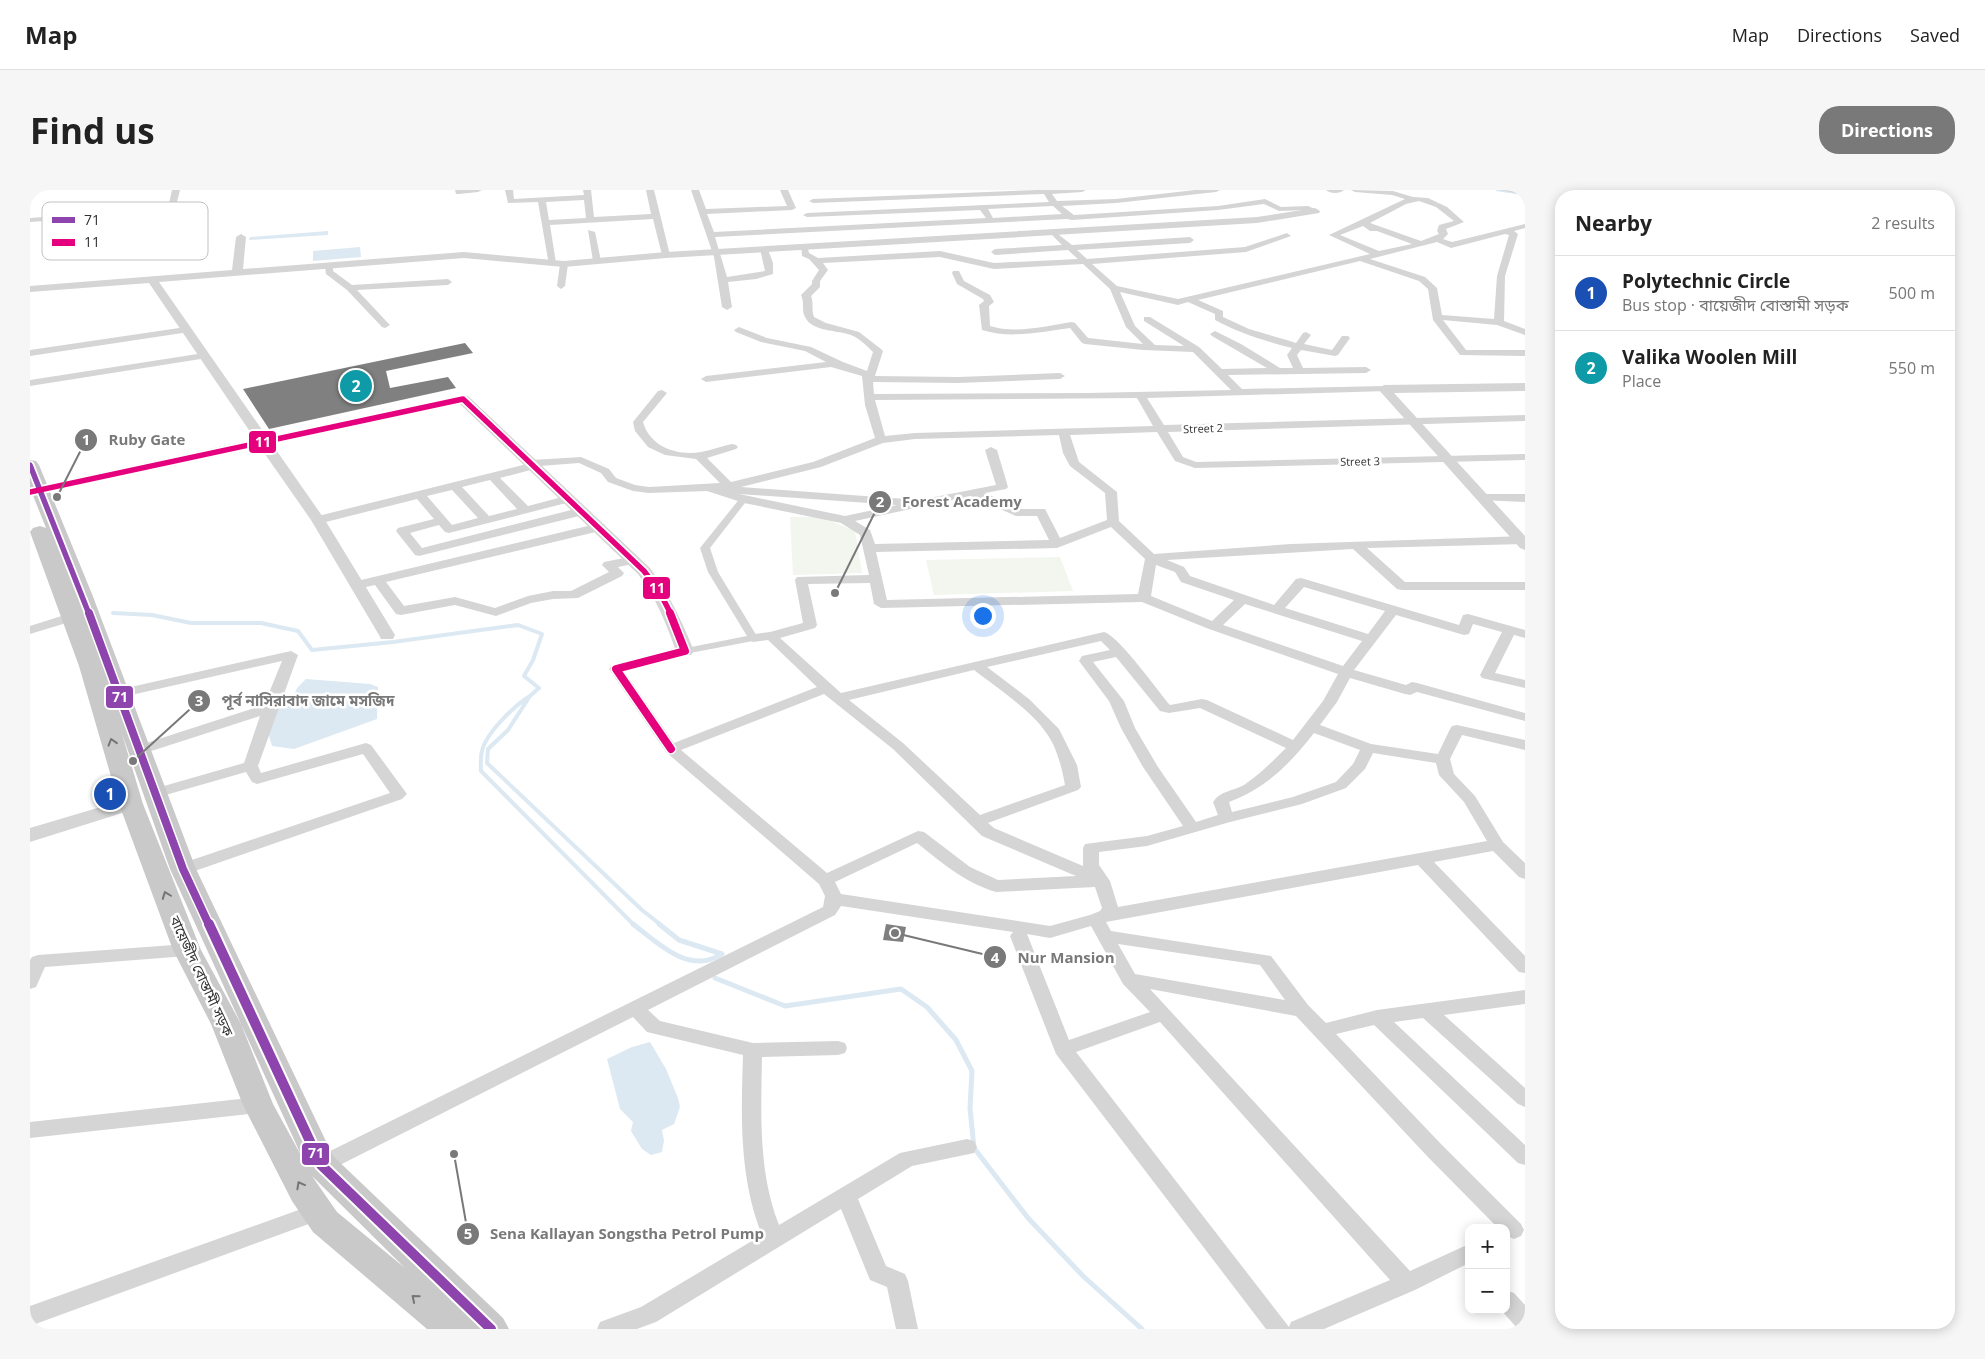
<!DOCTYPE html>
<html lang="en">
<head>
<meta charset="utf-8">
<style>
  :root { --surface:#fff; --page:#f6f6f6; --text:#222; --muted:#767676; --line:#e0e0e0; --accent:#797979 }
  body { margin:0; font-family:"Open Sans","Noto Sans Bengali",sans-serif; background:var(--page); color:var(--text) }
  .controls { position:absolute; right:15px; bottom:15px; display:grid; overflow:hidden; border-radius:10px; box-shadow:0 2px 12px #0003 }
  .controls button { width:45px; height:45px; display:grid; place-items:center; padding:0; border:0; border-bottom:1px solid var(--line); background:var(--surface); color:var(--text); font:25px sans-serif }
  .you { position:absolute; left:952px; top:425px; width:18px; height:18px; margin:-12px; border:4px solid #fff; border-radius:50%; background:#1a73e8; box-shadow:0 0 0 8px #1a73e833 }
  .badge { display:grid; place-items:center; width:32px; height:32px; border-radius:50%; background:var(--accent); color:#fff; font-size:16px; font-weight:700 }
  .pin { position:absolute; translate:-50% -50%; border:2px solid #fff; box-shadow:0 1px 5px #0006 }
  .list { margin:0; padding:0; list-style:none }
  h2 { display:flex; justify-content:space-between; align-items:center; height:65px; margin:0; padding:0 20px; font-size:21px }
  h2 small { font-size:16px; font-weight:400; color:var(--muted) }
  .list li { display:grid; grid-template-columns:32px 1fr auto; gap:15px; align-items:center; box-sizing:border-box; height:75px; padding:0 20px; border-top:1px solid var(--line) }
  .list b { display:block; font-size:19px; white-space:nowrap }
  .list p { margin:0; font-size:16px; white-space:nowrap; color:var(--muted) }
  .list em { font-size:16px; font-style:normal; color:var(--muted) }
  .map { position:relative; flex:none; width:1495px; height:1139px; overflow:hidden; border-radius:20px }
  header { display:flex; align-items:center; gap:30px; box-sizing:border-box; height:70px; padding:0 25px; background:var(--surface); border-bottom:1px solid var(--line) }
  header strong { font-size:24px }
  nav { display:flex; gap:28px; margin-inline-start:auto; font-size:18px }
  .intro { display:flex; align-items:center; justify-content:space-between; box-sizing:border-box; height:120px; padding:0 30px }
  h1 { margin:0; font-size:35px }
  .button { padding:12px 22px; border-radius:20px; background:var(--accent); color:#fff; font-size:18px; font-weight:700 }
  main { display:flex; gap:30px; padding:0 30px }
  aside { flex:1; background:var(--surface); border-radius:20px; box-shadow:0 2px 12px #0003 }
  .map>svg:first-child { display:block }
  .green { fill:#f2f6ee }
  .water { fill:#dce9f2 }
  .lines { fill:none; stroke-linecap:round; stroke-linejoin:round }
  .stream-far3 { stroke:#dce9f2; stroke-width:2.5 }
  .stream-far2 { stroke:#dce9f2; stroke-width:3 }
  .stream-far1 { stroke:#dce9f2; stroke-width:4 }
  .stream { stroke:#dce9f2; stroke-width:5 }
  .building { fill:#808080 }
  .pedestrian { fill:#d5d5d5; fill-rule:evenodd }
  .minor { fill:#d5d5d5; fill-rule:evenodd }
  .tertiary { fill:#d5d5d5; fill-rule:evenodd }
  .primary { fill:#c9c9c9; fill-rule:evenodd }
  .bus-1-far2-casing { stroke:#fff; stroke-width:9 }
  .bus-1-far1-casing { stroke:#fff; stroke-width:11 }
  .bus-1-casing { stroke:#fff; stroke-width:14 }
  .bus-2-far1-casing { stroke:#fff; stroke-width:9 }
  .bus-2-casing { stroke:#fff; stroke-width:11 }
  .bus-1-far2 { stroke:#8e44ad; stroke-width:5.5 }
  .bus-1-far1 { stroke:#8e44ad; stroke-width:8 }
  .bus-1 { stroke:#8e44ad; stroke-width:10 }
  .bus-2-far1 { stroke:#e5007d; stroke-width:5.5 }
  .bus-2 { stroke:#e5007d; stroke-width:8 }
  .oneway { stroke:#757575 }
  .labels { text-anchor:middle; dominant-baseline:central; stroke-width:5; stroke-linejoin:round; paint-order:stroke }
  .far-street-label { font-size:11px; fill:#313131; stroke:#fff }
  .street-label { font-size:14px; fill:#313131; stroke:#fff }
  .key { fill:#fff; stroke:#c1c1c1; stroke-width:1 }
  .key-label { font-size:14px; fill:#313131 }
  .leader { fill:none; stroke:#797979; stroke-width:2 }
  .callout-dot { fill:#797979; stroke:#fff; stroke-width:2 }
  .mark-label { font-size:15px; text-anchor:middle; font-weight:bold; fill:#fff }
  .callout-label { font-size:15px; text-anchor:middle; font-weight:bold; fill:#797979; stroke:#fff; stroke-width:5; stroke-linejoin:round; paint-order:stroke }
  .line-badge { stroke:#fff; stroke-width:2 }
  .badge-label { font-size:14px; text-anchor:middle; font-weight:bold; fill:#fff }
</style>
</head>
<body>
<header>
<strong>Map</strong>
<nav><a>Map</a><a>Directions</a><a>Saved</a></nav>
</header>
<div class="intro"><h1>Find us</h1><a class="button">Directions</a></div>
<main>
<div class="map">
<svg width="1495" height="1139" viewBox="0 0 1495 1139">
  <rect width="100%" height="100%" fill="#fff"/>
  <path class="green" d="M760,327H791L825,341L832,383L763,385Z
    M1030,367L1043,401L904,405L896,370Z"/>
  <path class="water" d="M298,41V45L219,50L220,47Z
    M330,57L331,67L283,71V61Z
    M276,489L340,494L348,497L347,529L264,559L242,556L236,535L240,523L262,510L267,498Z
    M620,852L636,879L648,908L650,917L644,934L632,940L634,951L632,962L621,965L612,959L601,941L603,932L590,919L577,869L602,857Z"/>
  <g class="lines">
    <path class="stream-far3" d="M1467,0L1495,4"/>
    <path class="stream-far2" d="M83,423L104,424"/>
    <path class="stream-far1" d="M83,423L122,425L161,433H231L268,441L282,460L363,452L488,435L512,444L503,470L494,486L509,498L500,506
      M604,735L451,581C451,575 450,568 452,561C456,543 484,516 500,506L478,540L458,559L457,573L612,720L631,735"/>
    <path class="stream" d="M603,734C629,754 659,785 692,764L649,750L629,734
      M685,788L755,816L871,799L897,817L926,850L942,881L940,918L944,958L998,1028L1053,1086L1112,1139"/>
  </g>
  <path class="building" d="M435,153L443,163L356,181L360,198L418,187L426,198L239,239L213,199Z
    M856,734L876,737L873,752L853,750Z"/>
  <g class="lines">
    <path class="pedestrian" d="M714,306L718,309L680,358L688,382L728,448L723,451L655,464L651,463L650,461L651,459L717,446L678,382L670,358L711,307Z"/>
    <path class="minor" d="M142,0H150L145,20L141,22L0,32V28L138,18Z
      M425,0H452L448,2L429,4H426Z
      M475,0H483L484,9L554,5L553,0H561L564,27L621,24L616,0H624L640,65L636,68L632,65L623,29L520,35L526,73L519,75L508,12L478,13ZM554,10L556,28L519,30L516,12Z
      M661,0H669L676,19L757,16L750,0H758L766,18L762,20L677,24L684,42L956,28L950,20L777,27L773,25L777,23L1019,12L1014,4L783,13L779,11L783,9L1007,0H1056L1052,2L1022,4L1027,11L1086,9L1165,0H1190L1186,2L1086,13L1032,16L1044,25L1188,16L1235,9L1251,17L1278,16L1289,21L1285,23L1277,20L1249,21L1234,14L1188,20L1042,30L1037,29L685,47L697,87L735,81L730,59L731,57H737L743,73V84L726,89L698,92L702,117L697,120L692,117L684,67ZM1023,16L1032,24L963,28L958,19Z
      M1296,0H1314C1310,4 1300,4 1296,0Z
      M1321,0L1363,1L1383,7L1398,8L1417,17L1434,32L1416,39L1418,44L1413,49L1422,52L1495,34V38L1484,41L1488,44L1475,86L1474,131L1495,139V145L1467,135L1413,130L1436,160H1495V166L1430,165L1403,130L1398,99L1389,91L1330,71L1168,110L1193,121V127L1219,139L1260,151L1266,153L1273,143L1276,142L1281,145L1274,154L1302,160L1312,146H1318L1320,148L1308,165L1305,166L1271,160L1267,165L1273,178L1336,177L1341,180L1336,183L1198,185L1212,199L1354,196L1358,197L1359,199L1358,201L1117,208L1134,235L1495,225V231L1138,242L1153,267L1166,272L1495,264V270L1165,278L1145,271L1127,242L1040,245L1049,272L1087,302L1089,331L1124,364L1261,354L1495,346V354L1337,358L1375,392H1495V400H1372L1367,399L1323,359L1137,370L1154,377L1160,386L1244,415L1266,389L1271,388L1429,435L1433,425L1438,424L1495,440V448L1484,445L1465,483L1495,490V498L1452,488L1450,485L1472,442L1443,434L1439,444L1434,445L1366,425L1324,480L1376,495L1382,492L1387,493L1495,523V531L1387,502L1380,505L1375,504L1320,488L1307,512L1290,535L1341,554L1408,564L1420,539L1422,536L1427,535L1495,550V560L1432,545L1420,569L1424,584L1445,606L1473,652L1495,673V689L1489,687L1463,661L1404,672L1495,766V783L1489,782L1388,675L1076,732L1081,741L1241,766L1278,815L1296,833L1347,820L1495,800V814L1414,825L1495,898V917L1488,914L1393,828L1364,832L1495,955V975L1488,973L1344,835L1306,844L1411,954L1491,1034L1494,1040L1491,1046L1484,1049L1477,1046L1476,1038H1468L1397,966L1266,826L1120,799L1380,1081L1439,1054V1073L1385,1100L1294,1139H1236L1026,864L980,746L983,742L811,716L805,725L618,820L630,831L723,853L808,851L815,853L817,858L815,863L808,865L732,867C731,923 728,982 749,1035L870,963L937,949L944,951L947,957L944,963L882,976L828,1009L856,1076L875,1084L878,1091L888,1139H866L857,1097L840,1090L811,1019L626,1132L607,1139H567L570,1132L611,1117L732,1045C709,987 711,927 713,865L617,842L603,827L298,981L291,983L284,981L281,975L284,969L793,717L795,706L789,694L636,562L579,479L581,476L650,458H660L662,461L660,464L594,481L644,553L787,497L738,450L723,452L716,448L718,445L740,442L773,433L765,390L767,387L839,385L830,345L811,333L714,313L677,301L619,303L603,301L578,292L571,283L549,273L510,276L508,278L470,288L498,316L540,305L544,307L546,309L544,311L419,343L415,342L409,335L380,343L392,358L553,317L559,321L557,324L389,366L385,365L366,341L368,338L404,329L387,309L288,334L284,333L282,330L284,327L497,274L498,271L502,270L551,267L579,279L586,288L605,295L619,297L690,293L666,269L635,265L618,257L605,241L603,232L628,201L632,200L637,203L613,232C620,257 647,266 671,262C682,260 692,256 702,254L706,255L708,257L706,259L677,268L701,292L783,272L845,248L835,215L832,186L801,177L676,192L671,189L676,186L796,172L775,161L731,152L706,142L704,140L709,137L737,148L781,157L813,172L837,181L843,162C836,155 830,149 821,145C808,140 782,142 775,127C771,120 775,114 771,105L782,94V91L789,80L779,69L772,66L771,55H777L779,63L788,68L910,61L964,73L1048,69L1038,60L965,65L961,62L965,59L1032,55L1020,43L1024,41L1042,55L1160,47L1164,50L1160,53L1047,60L1057,69L1215,57L1257,43L1261,46L1216,62L1062,74L1087,96L1148,109L1340,64L1299,45L1375,9L1362,5L1325,2ZM1389,11L1406,17L1424,31L1409,35L1407,41L1409,44L1391,51L1340,33L1376,14ZM1333,36L1340,41H1347L1382,54L1349,61L1310,45ZM1475,44L1479,45L1467,86L1464,129L1412,125L1407,98L1395,87L1340,69L1407,52L1421,58ZM910,67L964,79L1053,74L1080,99L1096,137L1113,154L1058,148L1045,133L1042,132C1016,136 985,144 960,136L959,116L964,112L960,105L934,91L929,81H923L922,83L927,94L953,109L954,111L949,115L952,140C981,149 1010,142 1040,138L1052,153L1055,154L1113,160L1163,162L1201,200L1057,203L844,204L843,192L928,193L1030,189L1035,186L1030,183L928,187L845,186L853,161L851,159L829,142L796,133L784,127C781,119 784,113 781,106L790,97V91L798,80L793,73ZM1090,102L1148,115L1158,112L1185,124V130C1209,143 1235,151 1262,158L1257,165L1263,178H1250L1211,154L1185,141L1180,144L1182,146L1237,178L1192,179L1169,157L1120,127H1114V131L1154,156L1125,155L1105,136ZM1107,208L1123,236L885,243L855,246L845,210ZM1029,245L1033,263L1040,276L1075,303L1077,330L1030,348L1015,319H992L955,303L976,299L978,297L967,260L961,257L955,260L966,295L889,310L711,297L791,277L853,253L885,249ZM460,290L487,319L459,326L432,297ZM422,300L448,328L422,335L397,306ZM709,304L867,315L815,326ZM941,306L986,326H1007L1019,350L845,354L840,340L825,331ZM1081,337L1115,369L1108,404L857,410L846,362L1027,358ZM1126,375L1145,382L1151,392L1204,410L1182,431L1121,406ZM840,393L844,414L851,418L1112,412L1179,439L1308,484L1293,511L1263,550L1177,510L1172,509L1140,515C1128,501 1088,445 1074,442L811,503L750,448L785,438L787,435L778,394ZM1274,397L1355,421L1338,444L1255,418ZM1215,414L1332,451L1313,476L1193,435ZM1071,451L1080,460L1052,466L1049,471L1079,511L1091,538L1113,577L1153,636L1117,646L1055,654L1053,658V676L964,638L958,633L1048,600L1051,597L1047,575L1029,539L999,509L957,477ZM1086,467L1130,521L1139,523L1170,518L1256,558C1243,571 1229,585 1214,595C1203,601 1190,601 1183,612L1188,625L1166,632L1128,577L1105,538L1094,511L1063,472ZM944,480C966,497 1002,521 1017,544C1027,558 1032,578 1035,595L950,625L873,553L819,510ZM794,504L863,559L952,646L1046,686L968,690L940,677L894,642L888,641L797,683L651,560ZM1284,543L1330,560L1323,574L1306,592L1263,607L1202,622L1199,612C1236,598 1260,574 1284,543ZM1343,563L1406,573L1409,585L1434,612L1457,651L1088,717L1080,691L1069,675V662L1117,656L1200,632L1272,614L1316,598L1335,579ZM887,653C911,672 935,693 966,702L1065,697L1072,718L1070,721L1060,725L1020,736L811,704L805,692ZM1061,736L1093,794L1120,822L1039,850L997,744L1020,748ZM1088,754L1230,775L1255,810L1105,784ZM1130,832L1360,1090L1261,1132L1259,1137L1046,862Z
      M1470,0L1495,1V5Z
      M558,40L565,42L571,71L570,73L563,71Z
      M534,71L538,74L535,96L531,99L527,96L530,74Z
      M299,73L303,76V81L322,95L418,89L422,92L418,95L327,100L358,133L360,135L355,138L352,137L317,100L296,84L295,76Z
      M156,137L161,140L159,142L0,166V160Z
      M174,163L177,164V168L0,196V190Z
      M1453,304H1495V312L1449,310L1447,308Z
      M570,333L574,334L576,337L574,340L356,392L374,416L425,407L465,418L498,406L523,401H541L579,382L572,375L574,372L604,366L610,370L608,373L588,377L594,383L592,386L548,408L523,409L501,413L466,426L425,415L371,425L366,424L345,395L327,399L321,395L327,391Z
      M41,423L46,424L48,427L46,430L0,444V436Z
      M261,461L268,465L228,576L231,583L336,553L341,555L377,604L372,609L159,683L153,685L147,683L145,679L147,675L360,603L333,564L227,594L222,592L216,582L125,608L120,606L117,603L120,600L214,573L230,526L109,565L104,563L102,560L104,557L234,515L252,471L88,508L83,507L81,504L83,501Z
      M157,754L163,756L166,760L163,764L157,766L15,777L6,797L0,799V770L2,767L8,765Z
      M228,907L235,910L238,915L235,920L228,923L0,948V932Z
      M288,1013L295,1016L298,1022L295,1028L0,1136V1116Z
      M1476,1100L1484,1103L1495,1115V1139L1487,1138L1471,1120H1476Z"/>
    <path class="tertiary" d="M1285,18L1290,21L1289,23L1227,33L636,68L534,77L434,68L129,92L237,247L433,205L438,206L620,378C639,404 652,431 664,461L661,465H649L646,461C636,433 626,408 608,384L430,214L242,254L295,330L365,445L363,449H351L349,445L281,330L230,257L0,306V298L225,249L119,93L0,102V96L202,80L206,47L211,44L216,47L213,79L434,62L534,71L636,62L1227,27Z
      M1495,193V201L1364,203L1495,346V360L1490,358L1348,199L1354,195Z
      M101,608L108,610L111,614L108,618L0,652V638Z"/>
    <path class="primary" d="M0,270L6,271L9,275L62,404L166,679L303,966L473,1128L479,1139H397L283,1042L262,1011L213,915L181,834L143,760L89,614L49,476L0,342L3,338L10,336L16,338L0,298ZM92,544L140,679L272,967L243,914L211,834L171,760L113,614ZM282,986L375,1078L307,1022Z"/>
    <g class="bus-1-far2-casing">
      <path id="bus-1-far2" d="M0,275L59,424"/>
    </g>
    <g class="bus-1-far1-casing">
      <path id="bus-1-far1" d="M59,423L153,679L179,735"/>
    </g>
    <g class="bus-1-casing">
      <path id="bus-1" d="M179,734L291,975L461,1139"/>
    </g>
    <g class="bus-2-far1-casing">
      <path id="bus-2-far1" d="M0,302L433,209L614,381L629,401L641,424"/>
    </g>
    <g class="bus-2-casing">
      <path id="bus-2" d="M640,423L655,461L586,479L641,559"/>
    </g>
    <use href="#bus-1-far2" class="bus-1-far2"/>
    <use href="#bus-1-far1" class="bus-1-far1"/>
    <use href="#bus-1" class="bus-1"/>
    <use href="#bus-2-far1" class="bus-2-far1"/>
    <use href="#bus-2" class="bus-2"/>
  </g>
  <defs><path id="oneway-chevron" d="M-2-3.5L2.5 0L-2 3.5" fill="none" stroke-width="1.6" stroke-linecap="round" stroke-linejoin="round" transform="scale(1.25)"/></defs>
  <g class="oneway">
    <use href="#oneway-chevron" transform="translate(82 552) rotate(-107)"/>
    <use href="#oneway-chevron" transform="translate(136 705) rotate(-111)"/>
    <use href="#oneway-chevron" transform="translate(270 995) rotate(-119)"/>
    <use href="#oneway-chevron" transform="translate(385 1108) rotate(-140)"/>
  </g>
  <g class="labels">
    <g class="far-street-label">
      <text transform="translate(1173 238) rotate(-2)">Street 2</text>
      <text transform="translate(1330 271) rotate(-1)">Street 3</text>
    </g>
    <g class="street-label">
      <text transform="translate(172 786) rotate(65)">বায়েজীদ বোস্তামী সড়ক</text>
    </g>
  </g>
  <rect x="12" y="12" width="166" height="58" rx="8" class="key"/>
  <rect x="22" y="27" width="23" height="6" fill="#8e44ad"/>
  <rect x="22" y="49" width="23" height="7" fill="#e5007d"/>
  <g class="key-label">
    <text x="54" y="35">71</text>
    <text x="54" y="57">11</text>
  </g>
  <path class="leader" d="M27 307L56 250M805 403L850 312M103 571L169 511M865 743L965 767M424 964L438 1044"/>
  <g class="callout-dot">
    <circle cx="27" cy="307" r="5"/>
    <circle cx="805" cy="403" r="5"/>
    <circle cx="103" cy="571" r="5"/>
    <circle cx="865" cy="743" r="5"/>
    <circle cx="424" cy="964" r="5"/>
    <circle cx="56" cy="250" r="12"/>
    <circle cx="850" cy="312" r="12"/>
    <circle cx="169" cy="511" r="12"/>
    <circle cx="965" cy="767" r="12"/>
    <circle cx="438" cy="1044" r="12"/>
  </g>
  <g class="mark-label">
    <text x="56" y="255">1</text>
    <text x="850" y="317">2</text>
    <text x="169" y="516">3</text>
    <text x="965" y="773">4</text>
    <text x="438" y="1049">5</text>
  </g>
  <g class="callout-label">
    <text x="117" y="255">Ruby Gate</text>
    <text x="932" y="317">Forest Academy</text>
    <text x="278" y="516">পূর্ব নাসিরাবাদ জামে মসজিদ</text>
    <text x="1036" y="773">Nur Mansion</text>
    <text x="597" y="1049">Sena Kallayan Songstha Petrol Pump</text>
  </g>
  <g class="line-badge">
    <rect x="218" y="240" width="29" height="24" rx="5" fill="#e5007d"/>
    <rect x="612" y="386" width="29" height="24" rx="5" fill="#e5007d"/>
    <rect x="75" y="495" width="29" height="24" rx="5" fill="#8e44ad"/>
    <rect x="271" y="952" width="29" height="24" rx="5" fill="#8e44ad"/>
  </g>
  <g class="badge-label">
    <text x="233" y="257">11</text>
    <text x="627" y="403">11</text>
    <text x="90" y="512">71</text>
    <text x="286" y="968">71</text>
  </g>
</svg>
<div class="controls">
<button>+</button>
<button>−</button>
</div>
<div class="you"></div>
<div class="pin badge" style="left:80px;top:604px;background:#1a4fb4">1</div>
<div class="pin badge" style="left:326px;top:196px;background:#0f9aa8">2</div>
</div>
<aside>
<h2>Nearby<small>2 results</small></h2>
<ul class="list">
<li><span class="badge" style="background:#1a4fb4">1</span><div><b>Polytechnic Circle</b><p>Bus stop · বায়েজীদ বোস্তামী সড়ক</p></div><em>500 m</em></li>
<li><span class="badge" style="background:#0f9aa8">2</span><div><b>Valika Woolen Mill</b><p>Place</p></div><em>550 m</em></li>
</ul>
</aside>
</main>
</body>
</html>
